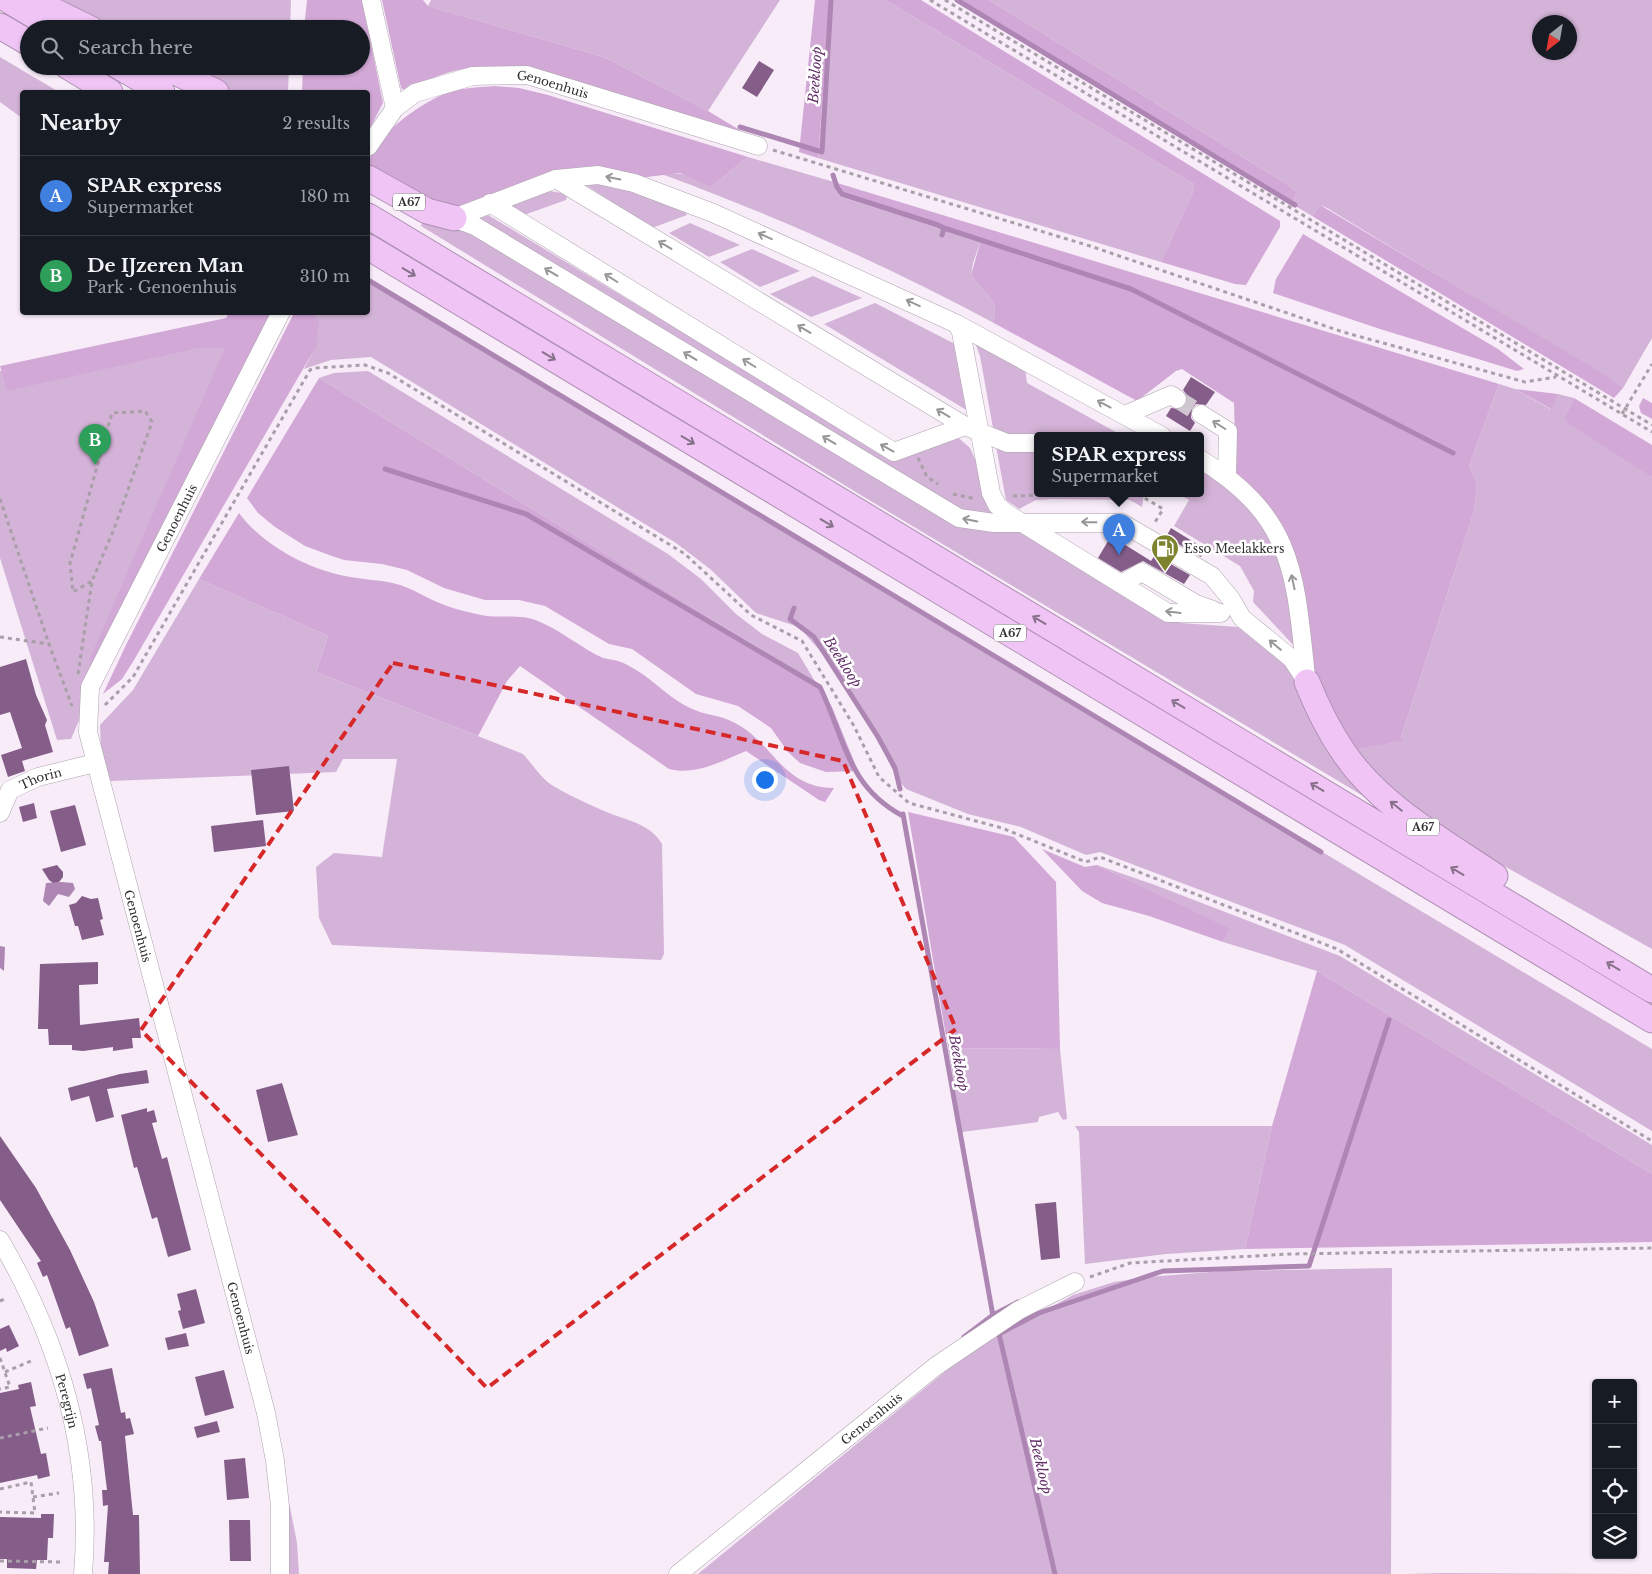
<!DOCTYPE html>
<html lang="en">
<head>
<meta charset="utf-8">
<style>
  :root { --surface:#171b24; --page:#242831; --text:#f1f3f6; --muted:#9ea1a6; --line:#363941; --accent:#db2777 }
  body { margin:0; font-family:"Libre Baskerville",serif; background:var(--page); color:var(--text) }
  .controls { position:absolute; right:15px; bottom:15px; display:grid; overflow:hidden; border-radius:5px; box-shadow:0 1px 4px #0004 }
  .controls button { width:45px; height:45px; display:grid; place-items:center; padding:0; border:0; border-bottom:1px solid var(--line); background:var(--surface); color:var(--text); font:25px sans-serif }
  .compass { position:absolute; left:1532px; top:15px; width:45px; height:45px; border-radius:50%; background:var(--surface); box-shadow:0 1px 4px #0004; rotate:211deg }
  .you { position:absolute; left:764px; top:779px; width:18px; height:18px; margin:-12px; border:4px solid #fff; border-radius:50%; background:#1a73e8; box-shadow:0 0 0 8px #1a73e833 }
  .badge { display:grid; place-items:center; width:32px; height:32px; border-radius:50%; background:var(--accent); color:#fff; font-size:16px; font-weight:700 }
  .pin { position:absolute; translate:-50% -41px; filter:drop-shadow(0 1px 2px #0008) }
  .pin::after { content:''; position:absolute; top:26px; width:18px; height:15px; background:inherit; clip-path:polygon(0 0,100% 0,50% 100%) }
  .popup { position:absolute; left:1034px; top:432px; width:170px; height:65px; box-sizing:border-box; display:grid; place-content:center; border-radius:5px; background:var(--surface); filter:drop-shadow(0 1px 4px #0005); font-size:16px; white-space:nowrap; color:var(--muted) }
  .popup b { font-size:19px; color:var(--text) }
  .popup::after { content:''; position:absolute; left:50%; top:100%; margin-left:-10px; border:10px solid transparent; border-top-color:var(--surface) }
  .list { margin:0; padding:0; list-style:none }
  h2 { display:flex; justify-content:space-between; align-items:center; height:65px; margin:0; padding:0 20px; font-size:21px }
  h2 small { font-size:16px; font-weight:400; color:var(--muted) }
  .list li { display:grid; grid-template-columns:32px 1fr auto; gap:15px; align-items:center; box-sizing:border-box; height:80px; padding:0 20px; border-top:1px solid var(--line) }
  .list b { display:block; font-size:19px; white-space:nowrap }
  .list p { margin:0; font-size:16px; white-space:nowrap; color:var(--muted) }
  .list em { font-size:16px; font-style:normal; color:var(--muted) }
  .icon { flex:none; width:28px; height:28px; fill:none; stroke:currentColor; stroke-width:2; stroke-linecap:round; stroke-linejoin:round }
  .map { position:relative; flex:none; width:1652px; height:1574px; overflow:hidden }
  .search { position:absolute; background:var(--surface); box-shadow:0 1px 4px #0004; left:20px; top:20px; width:350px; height:55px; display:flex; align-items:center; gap:12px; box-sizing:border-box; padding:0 18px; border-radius:28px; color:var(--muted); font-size:19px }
  .panel { position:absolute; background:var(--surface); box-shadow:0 1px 4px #0004; left:20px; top:90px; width:350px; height:225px; border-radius:5px }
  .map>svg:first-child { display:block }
  .green { fill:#d4b3d8; fill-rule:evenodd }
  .forest { fill:#d2a8d7 }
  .water { fill:#ae86b3 }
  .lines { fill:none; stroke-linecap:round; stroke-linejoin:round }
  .stream { stroke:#ae86b3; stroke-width:5 }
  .building { fill:#845d89 }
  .minor-tunnel { stroke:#d0c6d1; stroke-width:18; stroke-dasharray:18 9; stroke-linecap:butt }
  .minor-casing { stroke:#ada4ae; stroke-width:19 }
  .highway-casing { stroke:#ae90b2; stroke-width:27 }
  .path { stroke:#a89fa9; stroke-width:3; stroke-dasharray:4 4; stroke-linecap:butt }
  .minor { stroke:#fff; stroke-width:18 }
  .highway { stroke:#f0c5f6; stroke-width:25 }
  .oneway { stroke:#989699 }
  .oneway2 { stroke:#88728b }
  .marked { fill:none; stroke:#d62828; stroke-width:4; stroke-dasharray:10 6; stroke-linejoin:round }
  .labels { text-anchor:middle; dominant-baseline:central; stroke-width:5; stroke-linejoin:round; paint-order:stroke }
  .shield { fill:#fff; stroke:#706d70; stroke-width:1 }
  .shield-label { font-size:11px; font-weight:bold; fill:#322e33 }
  .street-label { font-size:12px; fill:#322e33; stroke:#fff }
  .poi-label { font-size:12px; fill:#322e33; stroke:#fff; text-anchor:start }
  .water-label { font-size:14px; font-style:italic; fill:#612e68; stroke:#fff }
</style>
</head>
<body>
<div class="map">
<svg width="1652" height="1574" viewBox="0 0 1652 1574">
  <rect width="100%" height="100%" fill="#f7ecf8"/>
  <path class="green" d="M63,0H291L290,29H111Z
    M431,0H780L708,111L604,57L428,6Z
    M830,0H885L1194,184V190L1161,262L818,158Z
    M989,0H1652V338L1623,388L1327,208L1320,205L1312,216L1292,204L1297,192L1285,183ZM1540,22H1570V52H1540Z
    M0,57L59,92H22V118L0,102Z
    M178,66H289L288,92H229Z
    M748,157L834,182L837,194L847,199L981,240L973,263L971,275C981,290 1003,303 992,322C887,266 776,216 664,175C682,170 697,180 717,182Z
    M581,182L613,184L685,209L687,215L652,228Z
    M545,190L561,193L567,197L566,200L524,215L507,205Z
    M488,215L891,458L954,434L970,448L1000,514L971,517L474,219Z
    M425,217L471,231L956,523L1015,529L1036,537L1168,617L1181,623L1238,627L1286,666L1400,818L859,494L421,226Z
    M690,223L740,245L709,257L669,233Z
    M752,249L800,271L760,287L720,262Z
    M813,276L862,298L811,317L770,294Z
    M368,282L1652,1049V1131L1345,945L1100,852L1086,855L1021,827L968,814L906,789L898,780L863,711L828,660L799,627L756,613L710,569L676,543L371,357L331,360L304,369C314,351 324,333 314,313L368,312Z
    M875,303L955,344L968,411L824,324Z
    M248,332L71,739L57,740L0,558V371Z
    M974,340L1025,368L1027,383L1123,436H1004L993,428L980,356Z
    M368,371L668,554L701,579L736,614L762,634L798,653L816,683L319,378L334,373Z
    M1499,384L1515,389L1550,409L1558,394L1574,398L1565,416L1652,477V949L1415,816L1349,751L1402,741L1401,737L1474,511L1477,484L1469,466Z
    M996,446L1038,449V494H1144L1142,507L1130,500L1052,499L1036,500L1019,509L1006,500Z
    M1200,465L1252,505L1282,558L1297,649L1253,602L1254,591L1240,566L1174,526L1189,500L1179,494H1200Z
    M199,579L328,636L316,672L523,754C533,765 542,780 555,787C570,796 597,808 614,815C631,821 652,826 662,844L664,954L661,960L332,945L319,918L316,867L334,853L382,857L397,759H343L336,772L110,781L101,747L100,725L133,690Z
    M1097,865L1155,885L1340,956L1652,1145V1174L1317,971L1223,942L1228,928Z
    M948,1048L1060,1049L1067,1119L1063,1120L1058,1112L1039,1117L1038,1122L962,1132Z
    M1075,1126H1272L1245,1249L1166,1254L1085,1264L1079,1132Z
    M1392,1268L1391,1574H698L953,1365L980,1346L1073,1295L1114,1282L1148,1277L1223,1271Z
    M288,1497L297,1543L299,1574H285Z
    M1443,1573L1652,1574H1408Z"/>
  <path class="forest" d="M307,0H362L383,103L368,132V92H302L303,66H361V29H304Z
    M382,0H423L428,6L604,57L708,111L753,138L530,70C488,62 443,66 409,93L401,88Z
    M815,0H830L818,158L799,152Z
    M885,0H921L1280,221V227L1246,285L1235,284L1161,262L1194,190V184Z
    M958,0H989L1285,183L1297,192L1292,204Z
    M494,86L519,88L548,95L748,157L717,182L709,186L680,173L639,178L600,169L462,206L445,208L368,170C367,140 418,105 444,94C459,87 478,88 494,86Z
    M834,182L1499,384L1469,466L1477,484L1474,511L1401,737L1403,741L1349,751L1314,676L1298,583L1236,476L1234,403L1182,369L1176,371L1137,401L992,322C1003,303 981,290 971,275L981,240L847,199L837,194Z
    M1320,205L1595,369L1623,388L1614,398L1312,216Z
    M1303,234L1498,349L1524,369L1517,371L1380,329L1273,293L1276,279Z
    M229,313H272L89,673L90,658L225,348H198L7,391L0,366L226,318Z
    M294,313H314L319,322L317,345L134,660L122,679L103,694L126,645Z
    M319,378L816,683L832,707L858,771L826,772L800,763L788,752L771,728L738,706L696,694L632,649L609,644L545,606L519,600H485L444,588L407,570L382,564L344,560L332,556L305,546L275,527L258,513L247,498Z
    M1515,389L1558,394L1551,409Z
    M1574,398L1652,445V477L1566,422L1565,416Z
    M1643,398L1652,403V419L1641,413L1639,406Z
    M239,513C262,544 302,566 340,575C360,580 380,579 400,585C413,589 425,597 437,602C451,608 466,612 481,615C501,619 521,613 540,622C562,631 581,648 603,658C606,659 610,659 614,660C624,662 635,669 644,675C659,686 673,700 690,708C704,715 720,715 733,722C773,741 782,788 834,788L825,802L819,800L746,751C722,761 695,776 669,769L520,666L507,681L478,736L316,672L328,636L199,579Z
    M908,812L1014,837L1056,882L1060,1049L948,1048Z
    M1042,849L1085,867L1097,865L1229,928L1223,942L1149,916L1102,903L1082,891Z
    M1317,971L1652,1174V1242L1245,1249L1272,1126Z"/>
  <path class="water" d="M61,882L73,883L75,889L69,897L58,894L49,906L43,901L46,883Z
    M0,946L5,947L4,971L0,968Z"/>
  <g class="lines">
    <path class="stream" d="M957,0L1295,205
      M740,127L822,152L831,0
      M833,175L837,187L842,194L938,225L944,228L942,235
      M944,228L1131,289L1453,453
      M368,280L1321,852
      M385,469L526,514L820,687C845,739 847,786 903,816
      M794,608L790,619L814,637L878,737L895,768L900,789
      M903,814L993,1316
      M964,1337L993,1315L1018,1302
      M1055,1574L999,1334L1039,1313L1163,1271L1309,1266L1389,1020"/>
  </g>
  <path class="building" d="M759,61L774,70L757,97L742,88Z
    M1191,377L1215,392L1206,405L1196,404L1192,409L1191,418L1195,423L1190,431L1166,416L1171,408L1181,409L1186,404L1187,395L1183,390Z
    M1171,528L1205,549L1201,557L1166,537Z
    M1111,536L1151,561L1155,555L1190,575L1184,584L1143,561L1121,572L1098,558Z
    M26,659L36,695L47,720L45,725L53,752L22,761L25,771L8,777L1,755L22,748L10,712L0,715V667Z
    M289,766L294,811L256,815L251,770Z
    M34,803L37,818L23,822L19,807Z
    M75,805L86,845L61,852L50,811Z
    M263,820L266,846L214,852L211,826Z
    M57,865L63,872V877L59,882L53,883L49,880L42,869Z
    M82,896L91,899L98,898L103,919L100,920L104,935L82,940L78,926H75L69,905L76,903Z
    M98,962V984L79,985L80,1025L139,1018L141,1038H132L133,1048L113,1051V1047L83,1051L72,1050V1045H49L48,1029H38L40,964Z
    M147,1070L149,1083L107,1089L114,1117L96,1122L89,1096L71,1101L68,1088L120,1074Z
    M282,1083L298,1135L268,1142L256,1090Z
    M147,1108V1112L154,1110L157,1122L152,1123L162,1159L167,1157L191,1250L168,1257L157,1217L152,1219L137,1167L134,1168L121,1115Z
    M0,1136L36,1188L70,1250L94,1302L109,1346L79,1356L70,1327L66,1329L47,1275L43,1277L37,1263L41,1261L0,1200Z
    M1056,1202L1060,1258L1041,1260L1035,1204Z
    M196,1289L205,1323L183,1329L178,1311L181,1310L177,1294Z
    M9,1325L19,1346L7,1352L6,1348L0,1351V1329Z
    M186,1333L189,1346L168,1350L165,1338Z
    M112,1368L121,1413L125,1412L126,1419L130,1418L134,1434L125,1436L133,1515H139L140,1574H108L109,1562H104L108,1505L103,1506L102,1490H107L101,1441H99L95,1426L99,1425L91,1388L87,1389L83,1374Z
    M224,1370L234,1408L205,1416L195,1377Z
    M31,1382L36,1406L30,1407L41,1454L46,1453L50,1476L38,1479L37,1475L0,1483V1393L19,1389L18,1385Z
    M217,1421L220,1432L197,1438L194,1427Z
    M245,1458L249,1498L227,1500L224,1460Z
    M41,1514H54L53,1538H48L47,1560H37L36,1569L7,1568V1559H0V1517L41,1518Z
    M229,1520H250L251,1561H230Z"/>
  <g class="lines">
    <path class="minor-tunnel" d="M1177,399L1201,414"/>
    <g class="minor-casing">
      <g id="minor">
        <path d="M371,0L395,108"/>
        <path id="s1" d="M368,147L395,108L415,93L473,76L527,75L758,146"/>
        <path d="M556,179L965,426L1007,443H1038"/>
        <path d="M490,203L894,452L965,426"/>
        <path d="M454,218L475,226L959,518L994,523H1122L1212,576L1231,599L1242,618L1292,659L1307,682"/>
        <path d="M454,218L556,179L598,175L634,183L713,213L957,324L1162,436"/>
        <path d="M957,324L961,332L991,493L997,505L1006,513L1168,613H1221"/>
        <path d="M1201,414L1228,431L1227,476"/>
        <path d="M1125,415L1171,395L1177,399"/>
        <path d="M1200,459C1295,517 1295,575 1306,676"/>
        <path d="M1121,584L1142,572L1196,604L1213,610"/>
        <path id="s2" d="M0,813L10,790L38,777L95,763"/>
        <path id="s3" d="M0,1240C60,1342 93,1455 83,1574"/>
        <path id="s4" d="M280,1574V1506L275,1461L266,1413L88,732L90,687L281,312"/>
        <path id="s5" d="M678,1574L936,1366L1019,1310L1075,1282"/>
      </g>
    </g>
    <g class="highway-casing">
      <path id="highway" d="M8,0L45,22
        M32,0L91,29
        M0,26L29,43
        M67,66L110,92
        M118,66L162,92
        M163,66L216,92
        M368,178L427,211L454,218
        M368,216L1652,990
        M368,247L1652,1020
        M1307,682C1317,707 1329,731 1344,753C1381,807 1442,840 1495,876"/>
    </g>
    <path class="path" d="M930,0L1652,432
      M945,0L1652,425
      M773,150L1090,246L1343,332L1525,382L1556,377
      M1622,414L1652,364
      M918,458L927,477L938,484
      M953,494L976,499
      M1138,494L1163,509L1154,524
      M1013,496L1079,494
      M0,499L49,644L72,706
      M0,637L49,644
      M78,674L92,581L114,529L152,422L145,411L112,413L70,563L73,592L92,581
      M105,705L133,677L310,370L315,368L365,365L388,373L685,554L751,615L802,641L854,726L879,777L909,803L1002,828L1086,862L1100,857L1337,949L1652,1141
      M1090,1277L1130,1263L1290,1254L1652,1248
      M0,1301L7,1298
      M0,1358L10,1387L0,1389
      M5,1372L31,1361
      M0,1438L48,1428
      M0,1489L31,1482L35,1513L0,1512
      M33,1497L59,1493
      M0,1561L60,1562"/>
    <use href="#minor" class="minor"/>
    <use href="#highway" class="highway"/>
  </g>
  <defs><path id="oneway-shaft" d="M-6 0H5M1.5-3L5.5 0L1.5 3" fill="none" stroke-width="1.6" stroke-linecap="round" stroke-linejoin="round" transform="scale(1.25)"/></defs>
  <g class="oneway">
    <use href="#oneway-shaft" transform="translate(613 178) rotate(-168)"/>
    <use href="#oneway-shaft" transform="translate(765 236) rotate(-156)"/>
    <use href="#oneway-shaft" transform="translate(665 245) rotate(-149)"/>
    <use href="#oneway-shaft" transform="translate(551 272) rotate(-149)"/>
    <use href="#oneway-shaft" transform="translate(611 278) rotate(-148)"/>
    <use href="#oneway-shaft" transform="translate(913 303) rotate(-155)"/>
    <use href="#oneway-shaft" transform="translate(804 329) rotate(-149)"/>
    <use href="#oneway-shaft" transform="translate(690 356) rotate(-149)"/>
    <use href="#oneway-shaft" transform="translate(749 363) rotate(-148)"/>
    <use href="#oneway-shaft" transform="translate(1104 404) rotate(-152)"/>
    <use href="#oneway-shaft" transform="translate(943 413) rotate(-149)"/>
    <use href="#oneway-shaft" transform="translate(1219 425) rotate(-148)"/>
    <use href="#oneway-shaft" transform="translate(829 440) rotate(-149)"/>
    <use href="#oneway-shaft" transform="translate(887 448) rotate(-151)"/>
    <use href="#oneway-shaft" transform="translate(970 520) rotate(-169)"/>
    <use href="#oneway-shaft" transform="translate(1089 522) rotate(-179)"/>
    <use href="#oneway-shaft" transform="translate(1293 582) rotate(-102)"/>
    <use href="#oneway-shaft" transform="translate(1173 612) rotate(-173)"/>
    <use href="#oneway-shaft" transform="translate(1275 645) rotate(-140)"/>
  </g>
  <g class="oneway2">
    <use href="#oneway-shaft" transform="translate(409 272) rotate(31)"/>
    <use href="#oneway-shaft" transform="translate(549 356) rotate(31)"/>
    <use href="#oneway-shaft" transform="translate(688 440) rotate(31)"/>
    <use href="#oneway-shaft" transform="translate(827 523) rotate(31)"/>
    <use href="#oneway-shaft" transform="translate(1039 620) rotate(-149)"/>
    <use href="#oneway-shaft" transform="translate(1178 704) rotate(-149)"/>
    <use href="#oneway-shaft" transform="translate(1317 787) rotate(-149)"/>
    <use href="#oneway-shaft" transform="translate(1396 806) rotate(-141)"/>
    <use href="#oneway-shaft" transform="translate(1457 871) rotate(-149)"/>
    <use href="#oneway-shaft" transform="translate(1613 966) rotate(-149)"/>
  </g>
  <path class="marked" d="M393,663L843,761L956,1029L487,1388L141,1030Z"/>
  <defs>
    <g id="fuel-pin" transform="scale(1.4375)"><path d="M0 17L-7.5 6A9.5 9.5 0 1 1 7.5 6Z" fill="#7e842e" stroke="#fff"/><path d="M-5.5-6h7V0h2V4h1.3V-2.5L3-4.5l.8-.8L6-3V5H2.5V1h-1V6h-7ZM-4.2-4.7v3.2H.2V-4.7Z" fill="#fff"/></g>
  </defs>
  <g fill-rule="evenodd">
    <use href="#fuel-pin" x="1165" y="548"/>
  </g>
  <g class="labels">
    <g class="shield">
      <rect x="393" y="193.5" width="32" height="17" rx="4"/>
      <rect x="994" y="624.5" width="32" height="17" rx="4"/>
      <rect x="1407" y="818.5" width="32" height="17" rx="4"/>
    </g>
    <g class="shield-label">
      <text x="409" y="202">A67</text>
      <text x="1010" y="633">A67</text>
      <text x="1423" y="827">A67</text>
    </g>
    <g class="street-label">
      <text stroke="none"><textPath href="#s1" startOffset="214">Genoenhuis</textPath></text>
      <text stroke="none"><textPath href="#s4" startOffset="1101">Genoenhuis</textPath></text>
      <text stroke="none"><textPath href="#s2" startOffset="58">Thorin</textPath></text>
      <text transform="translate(138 926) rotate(75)">Genoenhuis</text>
      <text transform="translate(241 1318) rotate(75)">Genoenhuis</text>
      <text stroke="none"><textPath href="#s3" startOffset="175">Peregrijn</textPath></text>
      <text stroke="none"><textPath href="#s5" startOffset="248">Genoenhuis</textPath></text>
    </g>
    <g class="poi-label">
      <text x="1184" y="548">Esso Meelakkers</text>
    </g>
    <g class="water-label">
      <text transform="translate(815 75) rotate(-86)">Beekloop</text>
      <text transform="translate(843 662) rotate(57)">Beekloop</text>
      <text transform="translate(959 1063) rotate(80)">Beekloop</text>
      <text transform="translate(1041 1466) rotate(77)">Beekloop</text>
    </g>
  </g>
</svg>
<div class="controls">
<button>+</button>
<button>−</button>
<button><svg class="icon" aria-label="locate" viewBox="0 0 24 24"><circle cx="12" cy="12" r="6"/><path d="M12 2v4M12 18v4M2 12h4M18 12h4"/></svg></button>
<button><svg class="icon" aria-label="layers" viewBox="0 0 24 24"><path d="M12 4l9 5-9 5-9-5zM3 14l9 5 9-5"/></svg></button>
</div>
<svg class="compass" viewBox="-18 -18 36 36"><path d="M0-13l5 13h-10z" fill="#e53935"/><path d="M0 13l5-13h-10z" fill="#9ea1a6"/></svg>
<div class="you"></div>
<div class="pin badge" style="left:1119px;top:555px;background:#3f7fe0">A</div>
<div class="popup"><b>SPAR express</b>Supermarket</div>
<div class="pin badge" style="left:95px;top:465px;background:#2e9e5b">B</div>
<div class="search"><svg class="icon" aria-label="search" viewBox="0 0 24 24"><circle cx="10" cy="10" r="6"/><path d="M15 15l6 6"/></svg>Search here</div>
<section class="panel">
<h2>Nearby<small>2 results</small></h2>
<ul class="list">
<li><span class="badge" style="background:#3f7fe0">A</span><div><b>SPAR express</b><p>Supermarket</p></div><em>180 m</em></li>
<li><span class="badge" style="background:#2e9e5b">B</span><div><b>De IJzeren Man</b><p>Park · Genoenhuis</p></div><em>310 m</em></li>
</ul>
</section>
</div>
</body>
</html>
